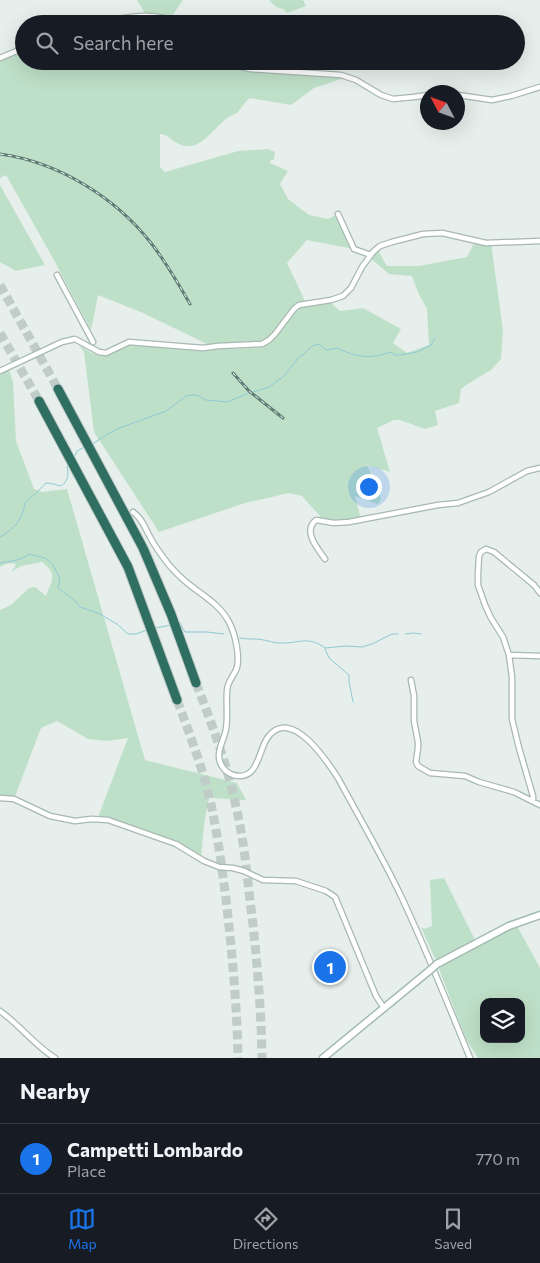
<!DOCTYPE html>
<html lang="en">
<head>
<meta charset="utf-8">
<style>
  :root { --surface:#171b24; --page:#242831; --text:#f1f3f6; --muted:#9ea1a6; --line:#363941; --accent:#1a73e8 }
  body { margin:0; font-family:Commissioner,sans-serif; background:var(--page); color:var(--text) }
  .controls { position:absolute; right:15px; bottom:15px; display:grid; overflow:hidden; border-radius:10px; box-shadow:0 5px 20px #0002 }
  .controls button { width:45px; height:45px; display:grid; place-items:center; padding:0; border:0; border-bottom:1px solid var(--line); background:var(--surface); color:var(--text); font:25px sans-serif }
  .compass { position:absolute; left:420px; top:85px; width:45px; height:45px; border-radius:50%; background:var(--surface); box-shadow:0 5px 20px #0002; rotate:311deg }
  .you { position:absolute; left:368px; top:486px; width:18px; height:18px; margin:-12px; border:4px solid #fff; border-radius:50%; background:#1a73e8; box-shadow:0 0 0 8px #1a73e833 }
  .badge { display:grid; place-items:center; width:32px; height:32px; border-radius:50%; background:var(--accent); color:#fff; font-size:16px; font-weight:700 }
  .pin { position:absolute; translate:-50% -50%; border:2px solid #fff; box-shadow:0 1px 5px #0006 }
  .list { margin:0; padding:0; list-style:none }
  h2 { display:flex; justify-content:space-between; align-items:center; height:65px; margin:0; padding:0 20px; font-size:21px }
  h2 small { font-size:16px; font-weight:400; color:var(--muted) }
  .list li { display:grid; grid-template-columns:32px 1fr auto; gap:15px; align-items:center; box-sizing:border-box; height:70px; padding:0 20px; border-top:1px solid var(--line) }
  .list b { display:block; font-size:19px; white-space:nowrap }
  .list p { margin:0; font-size:16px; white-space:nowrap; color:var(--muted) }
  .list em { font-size:16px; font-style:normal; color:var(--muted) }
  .icon { flex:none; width:28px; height:28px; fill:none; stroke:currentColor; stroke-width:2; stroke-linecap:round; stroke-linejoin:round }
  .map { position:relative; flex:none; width:540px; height:1058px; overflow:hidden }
  .search { position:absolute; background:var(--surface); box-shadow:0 5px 20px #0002; left:15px; right:15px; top:15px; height:55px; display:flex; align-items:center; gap:12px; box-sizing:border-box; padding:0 18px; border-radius:28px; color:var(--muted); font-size:19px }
  .sheet { height:135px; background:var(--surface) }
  nav { display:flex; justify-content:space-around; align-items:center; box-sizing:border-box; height:70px; border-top:1px solid var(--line); background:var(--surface); font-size:14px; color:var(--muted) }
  nav a { display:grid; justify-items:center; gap:2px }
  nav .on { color:var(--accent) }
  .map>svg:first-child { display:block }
  .green { fill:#bfe0c8; fill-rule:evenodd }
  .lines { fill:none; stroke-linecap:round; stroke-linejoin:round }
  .stream { stroke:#8ec9d4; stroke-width:1 }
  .highway-tunnel { stroke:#bfccc8; stroke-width:9; stroke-dasharray:9 4.5; stroke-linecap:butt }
  .street-casing { stroke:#a8b8b2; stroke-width:7 }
  .secondary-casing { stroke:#a4bbb3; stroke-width:9 }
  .highway-casing { stroke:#c2cac8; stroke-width:11 }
  .street { stroke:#fff; stroke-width:4.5 }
  .secondary { stroke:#fff; stroke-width:6 }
  .highway { stroke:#2f6f62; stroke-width:9 }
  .rail-casing { stroke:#5f7d75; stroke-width:3 }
  .rail { stroke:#f7fbf9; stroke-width:1; stroke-dasharray:4; stroke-linecap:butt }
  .secondary-bridge-casing { stroke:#a4bbb3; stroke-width:9; stroke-linecap:butt }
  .secondary-bridge { stroke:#fff; stroke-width:6 }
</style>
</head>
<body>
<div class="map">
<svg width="540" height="1058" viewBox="0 0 540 1058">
  <rect width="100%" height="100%" fill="#e6efeb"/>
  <path class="green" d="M137,0H183L170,19L180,24H91L146,15Z
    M269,0H303L306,6L287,13L283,9L276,7Z
    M24,48V61H229L238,66L347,77L314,88L291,105L250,98C244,102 242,108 237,113C234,115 230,116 227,118C216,126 202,148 187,146C174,145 169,134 160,134V167L165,172L238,151L268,149L275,152L274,159L270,161V163L288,171L280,184L288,199L309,215L328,219L338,214L354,249L307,240L287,263L305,301C281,309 283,331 261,341L207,344L143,313L98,295L91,330L55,262L6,175L0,178V58Z
    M0,185L45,265L16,271L0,262Z
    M475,241L491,243L503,330L501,359L491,370L466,385L461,389L459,403L435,411L438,425L425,429L400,420H394L377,428L390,472L367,465L381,499L378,504L355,496L361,519L349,522L322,521L319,515L302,496L289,493L245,503L159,532L94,432L84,352L79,345L90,352L97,355H104L131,344L179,348L199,351L222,349L260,348L273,340L300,307H308L330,302L340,311L363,308L401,329L393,343L407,353L429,345L427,309L418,292L412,276L389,274L369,257L377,249L387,266H419L467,257Z
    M8,367L13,382L16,441L34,489L42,492L67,489L145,760L237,783L246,800L209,798L204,824L201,859L176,844L130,827L97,820L128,738L107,741L88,739L57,721L41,728L14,799L0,798V610L11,605L29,588L35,587L46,596C52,579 58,575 42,562L21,566L11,572L16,565L13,563L6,564L0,567V371Z
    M444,878L475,940L436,961L421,927L425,929L432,926L430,880Z
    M517,926L540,968V1058H478L466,1039L439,969L443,965ZM484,1002H521V1039H484Z"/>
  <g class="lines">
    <path class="stream" d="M253,392L269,387L284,376L300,356L303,355C309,349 310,346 319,344L326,350L338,348C348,354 363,358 375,356C380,356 385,353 391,352L395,355H400L417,352L431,345L435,338
      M92,444L108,434L117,429L166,411L186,396L191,395H197L206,400L227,402L249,393
      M74,458L77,451L84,447
      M0,537C10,532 18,524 22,514C24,510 24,506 26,502C29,499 32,497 35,494C39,491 42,486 46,483C52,483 56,485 61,486C68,481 69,475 67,467L69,465
      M0,563C10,561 21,561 29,554L45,558L53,565L60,579L58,588L74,600L80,607L98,613L117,624L128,634H136L147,630
      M178,624L180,623L185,632H207L224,634
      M156,628L171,625
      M405,634L413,633L421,634
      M240,638C248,640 256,638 264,640C269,641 274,643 279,643C298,644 308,635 325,648L346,646L362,647L372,644L392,634H398
      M325,649L329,658L349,675V682L353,702"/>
    <path class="highway-tunnel" d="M0,285L58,389
      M0,333L39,401
      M196,683C211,722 226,761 235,802C242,831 246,862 249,892C256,947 261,1002 262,1058
      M177,700C190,735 204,771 212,809C218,838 222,869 226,899C232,952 237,1005 238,1058"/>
    <g class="street-casing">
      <path id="street" d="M91,24C120,19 152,9 180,24
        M0,58L24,48
        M229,61L238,66L250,69L341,75L356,80L381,95L393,99L414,97L428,95
        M458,95L492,100L511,96L540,87
        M338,214L354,249L371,255
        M57,275L93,342
        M0,371L62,342L75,339L99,352L106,353L129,342L203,348L218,346L262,344L269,340L275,334L294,309L299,305L331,300L343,296L351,288L362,267L373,252L380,246L392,242L423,234L442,233L486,243L540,241
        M133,512C142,518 145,528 150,537C155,547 162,556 169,565C174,571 179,576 185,581C201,595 219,603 229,622C235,633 241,659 236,670C232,678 227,683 227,691C226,704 228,717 226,729C224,741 214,754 222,766C224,770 228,773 233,775C259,782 258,750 268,737C291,706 327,761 338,778C359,817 382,856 401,896C426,949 448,1004 470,1058
        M325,559C318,549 302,531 316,520L334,523L349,522L438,505L458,503L489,492L527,471L540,468
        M509,655L540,656
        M411,680L414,696V721L418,742V748L416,762L418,766L430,773L465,776L479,782L514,792L540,805
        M0,798L14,799L50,816L75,821L91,819L108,820L176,844L204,861L219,867L233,868L244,871L263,880L296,881L326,891L335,897L338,904L376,996L384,1008
        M533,801V796L519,748L512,719V677L509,655L503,637L491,618L485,605L478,585V574L479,556L481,552L486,549L494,552L534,585L540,593
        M0,1011C20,1025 34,1045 55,1058"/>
    </g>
    <g class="secondary-casing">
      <path id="secondary" d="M437,964L509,926L540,915
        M323,1058L429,971"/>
    </g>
    <g class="highway-casing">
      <path id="highway" d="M58,389L143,548L171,614L196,683
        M39,401L128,567L177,700"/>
    </g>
    <use href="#street" class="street"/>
    <use href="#secondary" class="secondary"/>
    <use href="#highway" class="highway"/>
    <g class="rail-casing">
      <path id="rail" d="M0,154C58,162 115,197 151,243C166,262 178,283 190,304
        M233,373L249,391L283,418"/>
    </g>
    <use href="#rail" class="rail"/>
    <g class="secondary-bridge-casing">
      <path id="secondary-bridge" d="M429,971L437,964"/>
    </g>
    <use href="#secondary-bridge" class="secondary-bridge"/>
  </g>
</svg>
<div class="controls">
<button><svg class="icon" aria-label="layers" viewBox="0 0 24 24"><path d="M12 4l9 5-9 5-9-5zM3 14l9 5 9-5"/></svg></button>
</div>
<svg class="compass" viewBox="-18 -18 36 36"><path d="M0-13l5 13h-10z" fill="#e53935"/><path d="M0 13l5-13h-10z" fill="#9ea1a6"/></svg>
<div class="you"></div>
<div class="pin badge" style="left:330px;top:967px">1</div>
<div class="search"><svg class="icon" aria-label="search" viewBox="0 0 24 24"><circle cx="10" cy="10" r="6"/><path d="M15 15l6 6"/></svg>Search here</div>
</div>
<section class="sheet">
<h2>Nearby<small></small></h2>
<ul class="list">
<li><span class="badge">1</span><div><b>Campetti Lombardo</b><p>Place</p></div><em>770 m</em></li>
</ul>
</section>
<nav>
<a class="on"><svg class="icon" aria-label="map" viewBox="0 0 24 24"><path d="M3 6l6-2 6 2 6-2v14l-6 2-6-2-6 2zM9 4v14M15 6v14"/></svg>Map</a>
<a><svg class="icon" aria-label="directions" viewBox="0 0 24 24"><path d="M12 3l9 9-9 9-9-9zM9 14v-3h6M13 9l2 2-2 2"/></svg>Directions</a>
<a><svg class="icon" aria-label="saved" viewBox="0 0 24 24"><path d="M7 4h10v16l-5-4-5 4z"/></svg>Saved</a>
</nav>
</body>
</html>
